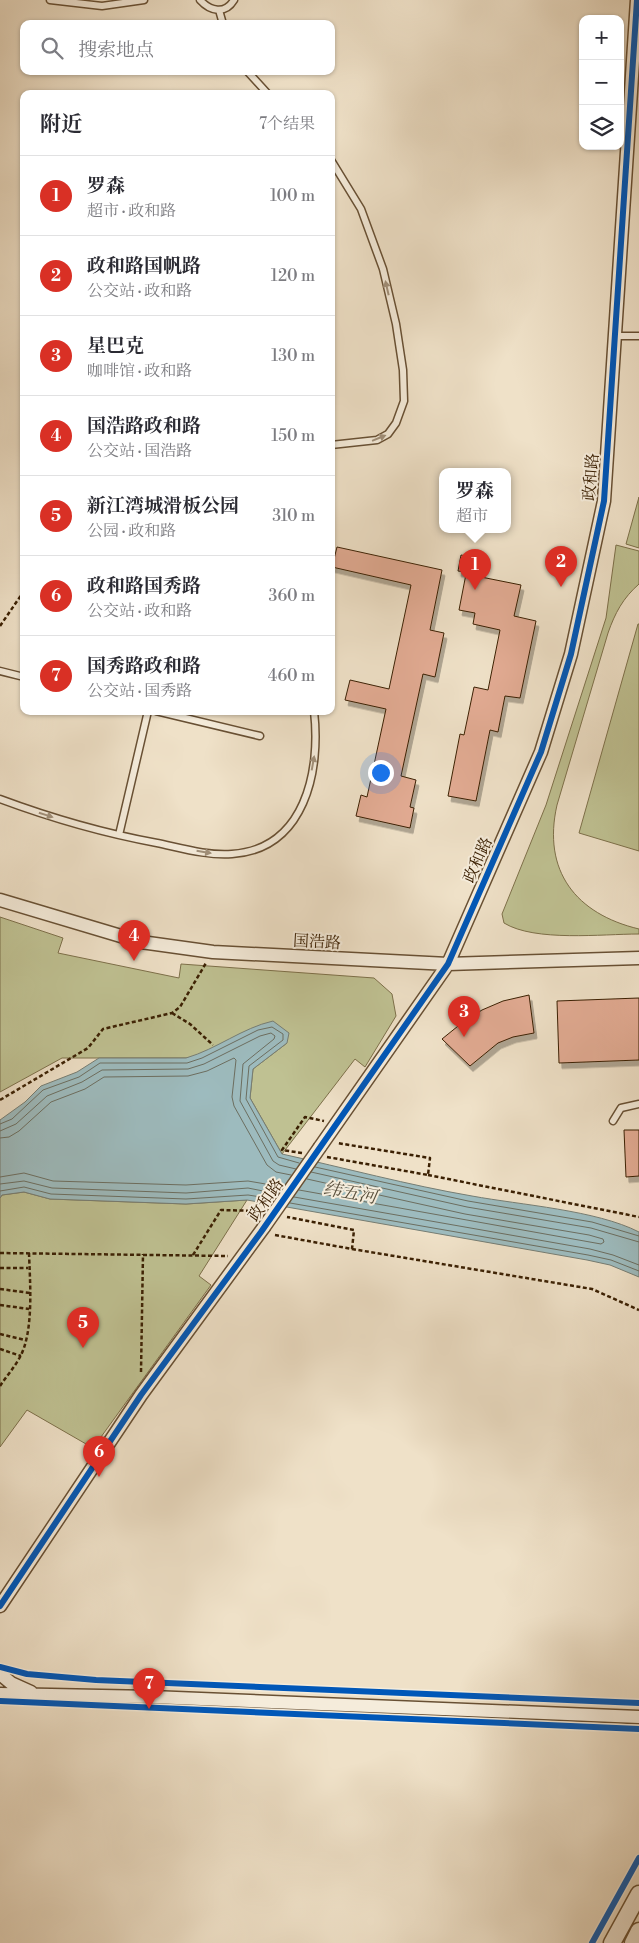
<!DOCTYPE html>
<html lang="zh">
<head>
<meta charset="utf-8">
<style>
  :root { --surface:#fff; --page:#f2f2f3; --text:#2b2b33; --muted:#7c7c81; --line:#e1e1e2; --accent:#d93025 }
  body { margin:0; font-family:"Libre Bodoni","Noto Serif SC",serif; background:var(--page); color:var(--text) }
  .controls { position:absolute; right:15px; top:15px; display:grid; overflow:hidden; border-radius:10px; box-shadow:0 1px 4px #0004 }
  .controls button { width:45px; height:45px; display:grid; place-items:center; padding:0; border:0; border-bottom:1px solid var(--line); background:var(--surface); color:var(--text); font:25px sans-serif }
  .you { position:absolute; left:380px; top:772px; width:18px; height:18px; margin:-12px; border:4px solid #fff; border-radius:50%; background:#1a73e8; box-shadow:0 0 0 8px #1a73e833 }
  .badge { display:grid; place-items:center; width:32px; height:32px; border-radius:50%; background:var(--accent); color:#fff; font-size:16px; font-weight:700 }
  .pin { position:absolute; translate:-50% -41px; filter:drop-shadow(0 1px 2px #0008) }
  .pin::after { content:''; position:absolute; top:26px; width:18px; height:15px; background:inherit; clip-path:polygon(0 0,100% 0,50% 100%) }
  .popup { position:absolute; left:439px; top:468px; width:72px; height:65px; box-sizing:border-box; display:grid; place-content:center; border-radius:10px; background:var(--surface); filter:drop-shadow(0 1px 4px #0005); font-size:16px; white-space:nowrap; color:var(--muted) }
  .popup b { font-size:19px; color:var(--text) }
  .popup::after { content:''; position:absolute; left:50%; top:100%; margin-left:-10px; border:10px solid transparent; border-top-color:var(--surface) }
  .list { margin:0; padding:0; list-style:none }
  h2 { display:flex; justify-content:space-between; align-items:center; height:65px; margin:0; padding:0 20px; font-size:21px }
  h2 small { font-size:16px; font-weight:400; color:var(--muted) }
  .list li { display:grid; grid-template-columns:32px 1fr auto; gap:15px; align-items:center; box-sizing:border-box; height:80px; padding:0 20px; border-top:1px solid var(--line) }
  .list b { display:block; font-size:19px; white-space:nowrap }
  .list p { margin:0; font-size:16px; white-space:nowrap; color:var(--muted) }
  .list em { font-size:16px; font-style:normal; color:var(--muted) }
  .icon { flex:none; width:28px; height:28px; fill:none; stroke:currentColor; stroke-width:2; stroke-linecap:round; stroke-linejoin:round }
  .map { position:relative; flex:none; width:639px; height:1943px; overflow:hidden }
  .search { position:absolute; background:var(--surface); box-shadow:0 1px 4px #0004; left:20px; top:20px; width:315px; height:55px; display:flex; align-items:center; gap:12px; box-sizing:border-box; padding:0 18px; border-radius:10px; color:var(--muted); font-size:19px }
  .panel { position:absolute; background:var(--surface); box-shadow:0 1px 4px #0004; left:20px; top:90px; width:315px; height:625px; border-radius:10px }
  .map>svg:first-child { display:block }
  .green { fill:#bfc192; stroke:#7d704a }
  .water { fill:#9dbbbe; stroke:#767d73 }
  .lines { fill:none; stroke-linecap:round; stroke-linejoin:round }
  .shore { stroke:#6c6e60; stroke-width:1 }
  .building { fill:#e2ab93; stroke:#3b2003; filter:url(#shadow) }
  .service-casing { stroke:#685034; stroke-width:9 }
  .minor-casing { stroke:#685034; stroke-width:15 }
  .tertiary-casing { stroke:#685034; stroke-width:19 }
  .path { stroke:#3b2003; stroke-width:2.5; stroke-dasharray:4 2.5; stroke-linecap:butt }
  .service { stroke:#f5ecdb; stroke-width:6 }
  .minor { stroke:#f5ecdb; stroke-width:12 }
  .tertiary { stroke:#f5ecdb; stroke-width:16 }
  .minor-bridge-casing { stroke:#685034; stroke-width:15; stroke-linecap:butt }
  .minor-bridge { stroke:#f5ecdb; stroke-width:12 }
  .cycleway-casing { stroke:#f5ecdb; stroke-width:9 }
  .cycleway { stroke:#0057b8; stroke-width:6 }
  .oneway { fill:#a1907a }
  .labels { text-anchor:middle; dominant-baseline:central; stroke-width:4; stroke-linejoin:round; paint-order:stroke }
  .street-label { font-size:16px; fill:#3b2003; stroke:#f5ecdb }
  .water-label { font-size:18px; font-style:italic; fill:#584e3b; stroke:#f5ecdb }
</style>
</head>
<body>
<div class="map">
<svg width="639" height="1943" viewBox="0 0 639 1943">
  <defs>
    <filter id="shadow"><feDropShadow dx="3" dy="5.5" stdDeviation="0" flood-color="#0004"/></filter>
  </defs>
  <rect width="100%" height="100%" fill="#efe1c8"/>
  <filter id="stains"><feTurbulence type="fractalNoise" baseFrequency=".004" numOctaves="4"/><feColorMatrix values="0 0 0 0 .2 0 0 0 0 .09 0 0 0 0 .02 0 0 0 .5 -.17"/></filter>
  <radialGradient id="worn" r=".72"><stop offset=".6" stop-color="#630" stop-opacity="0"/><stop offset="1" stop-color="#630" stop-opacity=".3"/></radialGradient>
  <path class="green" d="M639,497V548L626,544Z
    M616,545L639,551V584C623,598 615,613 608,633L557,805C542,871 576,914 639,929V934C602,934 535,942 504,923L502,914L546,805L606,618Z
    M638,624H639V851L579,833Z
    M0,917L63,938L58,953L179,978L181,964L374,978L392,994L396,1016L365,1067L355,1059L282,1154L250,1098L253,1069L287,1043L186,1058H62L0,1092Z
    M24,1192L50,1199L186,1204L247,1200L199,1276L211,1285L93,1448L27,1410L0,1447V1198L2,1195Z"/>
  <path class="water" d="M273,1021L289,1033L287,1043L253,1069L250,1098L282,1154C345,1168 408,1185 472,1196C521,1205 596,1210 639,1232V1277L610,1265L587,1260L247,1200L186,1204L50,1199L24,1192L2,1195L0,1198V1120L25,1102L41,1086L77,1072L99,1058H186C217,1049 242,1028 273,1021Z"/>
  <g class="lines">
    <path class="shore" d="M0,1124L12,1119L43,1090L79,1077L100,1063H187L202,1058L258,1030L272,1027L283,1034V1040L249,1066L246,1099L278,1157L299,1163
      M0,1131L16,1124L47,1096L82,1082L102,1070L188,1069L204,1064L260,1036L271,1033L275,1036L274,1039L243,1064L240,1101L273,1161L279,1165L296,1169
      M0,1138L9,1137L19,1131L51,1102L85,1089L104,1077L188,1076L207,1071L234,1058L236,1060L232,1097L234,1106L267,1165L276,1172L291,1175
      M315,1167L468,1201L592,1222L639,1236
      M311,1172L467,1207L591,1228L639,1242
      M0,1177L24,1173L53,1181L186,1185L248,1181L283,1187
      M0,1184L24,1181L52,1188L186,1193L248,1188L278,1194
      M299,1190L601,1244L604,1242L603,1239L589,1235L465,1214L307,1179
      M0,1191L24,1187L51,1194L186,1199L248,1195L274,1199
      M294,1197L590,1249L613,1255L639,1265
      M290,1203L588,1255L611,1260L639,1271"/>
  </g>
  <path class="building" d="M337,547L442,570L430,630L444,633L435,677L423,674L401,776L416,780L410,807L414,808L410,828L356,816L361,795L367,797L386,709L345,700L350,680L389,689L411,585L332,567Z
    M461,555L476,558L473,573L458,571Z
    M466,574L521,585L514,616L536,621L520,698L505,696L498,732L490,730L476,801L448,796L460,734L464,735L474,687L488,690L500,630L473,624L475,613L459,610Z
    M529,995L534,1033L513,1037L498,1043L470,1066L442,1039L463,1022L482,1010L503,1001Z
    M639,998V1060L559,1063L557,1001Z
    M624,1130H639V1176L626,1177Z"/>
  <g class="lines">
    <g class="service-casing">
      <path id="service" d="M50,0L102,6L144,0
        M200,0C210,11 225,15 234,0
        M219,10L223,24
        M247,71L268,94
        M331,160L361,209L383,269L396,324L403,370L404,401L396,423L388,434L377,440L331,445
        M617,336H639
        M0,671L24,677
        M156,711L260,736
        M0,799C51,818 103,833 157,843C181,848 208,856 232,854C305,849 321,771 314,711
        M119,835L148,711
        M613,1121L621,1108L639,1104"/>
    </g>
    <g class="minor-casing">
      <path id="minor" d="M0,900L141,942L213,952L448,964L639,958
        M320,1147L448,964L541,752L571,654L604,501L637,0
        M0,1606L141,1395L264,1227
        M0,1674L11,1683L31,1692
        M0,1694L152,1697L639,1717"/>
    </g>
    <g class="tertiary-casing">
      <path id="tertiary" d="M612,1943L639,1894
        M633,1943L639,1931"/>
    </g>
    <path class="path" d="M0,626L24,591
      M172,1013L190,1024L213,1045
      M0,1100L88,1048L103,1029L172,1013L180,1007L206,963
      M302,1153L282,1150L305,1117L324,1121
      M327,1157L428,1175L430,1158L337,1143
      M428,1175L639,1217
      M275,1235L352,1249L354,1230L287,1217
      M352,1249L592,1289L639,1310
      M0,1253L228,1256
      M193,1255L221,1210L259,1211
      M0,1268H28
      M0,1289L30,1293
      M0,1305L29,1309
      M0,1334L25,1340
      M0,1349L21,1356
      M141,1372L143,1254
      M0,1386C6,1377 14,1368 20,1357C34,1331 30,1283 29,1253"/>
    <use href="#service" class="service"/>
    <use href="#minor" class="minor"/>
    <use href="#tertiary" class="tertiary"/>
    <g class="minor-bridge-casing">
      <path id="minor-bridge" d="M264,1227L320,1147"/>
    </g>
    <use href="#minor-bridge" class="minor-bridge"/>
    <g class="cycleway-casing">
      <path id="cycleway" d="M0,1606L141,1395L261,1232L448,964L541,752L571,654L604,501L637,0
        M0,1667L27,1674L96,1680L639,1703
        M0,1701L639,1729
        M592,1943L639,1858"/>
    </g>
    <use href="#cycleway" class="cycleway"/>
  </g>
  <defs><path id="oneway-solid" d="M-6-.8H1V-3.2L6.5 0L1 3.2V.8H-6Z" transform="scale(1.25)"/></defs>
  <g class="oneway">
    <use href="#oneway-solid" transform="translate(387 288) rotate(-103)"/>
    <use href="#oneway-solid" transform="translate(379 438) rotate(-22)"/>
    <use href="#oneway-solid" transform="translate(313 763) rotate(-80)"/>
    <use href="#oneway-solid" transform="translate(46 815) rotate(18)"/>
    <use href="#oneway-solid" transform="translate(204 852) rotate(9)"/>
  </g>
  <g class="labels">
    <g class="street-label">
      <text transform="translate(591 477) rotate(-85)">政和路</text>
      <text transform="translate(478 860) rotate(-66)">政和路</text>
      <text transform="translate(317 942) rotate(3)">国浩路</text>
      <text transform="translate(266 1200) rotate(-55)">政和路</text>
    </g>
    <g class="water-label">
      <text transform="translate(350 1193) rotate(10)">纬五河</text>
    </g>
  </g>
  <rect width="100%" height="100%" filter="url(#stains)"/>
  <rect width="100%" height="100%" fill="url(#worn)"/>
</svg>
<div class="controls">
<button>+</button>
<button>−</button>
<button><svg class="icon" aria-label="layers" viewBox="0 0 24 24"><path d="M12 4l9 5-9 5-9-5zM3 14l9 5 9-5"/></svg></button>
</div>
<div class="you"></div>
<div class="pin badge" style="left:475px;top:590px">1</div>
<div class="popup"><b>罗森</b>超市</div>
<div class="pin badge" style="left:561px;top:587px">2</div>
<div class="pin badge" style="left:464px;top:1037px">3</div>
<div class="pin badge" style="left:134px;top:961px">4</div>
<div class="pin badge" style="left:83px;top:1348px">5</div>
<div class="pin badge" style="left:99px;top:1477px">6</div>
<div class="pin badge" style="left:149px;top:1709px">7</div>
<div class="search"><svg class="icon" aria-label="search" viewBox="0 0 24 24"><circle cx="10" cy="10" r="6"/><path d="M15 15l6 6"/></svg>搜索地点</div>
<section class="panel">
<h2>附近<small>7个结果</small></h2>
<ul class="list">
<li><span class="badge">1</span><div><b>罗森</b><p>超市 · 政和路</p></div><em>100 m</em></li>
<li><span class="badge">2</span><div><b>政和路国帆路</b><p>公交站 · 政和路</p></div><em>120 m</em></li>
<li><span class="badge">3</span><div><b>星巴克</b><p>咖啡馆 · 政和路</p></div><em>130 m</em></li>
<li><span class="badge">4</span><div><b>国浩路政和路</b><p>公交站 · 国浩路</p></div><em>150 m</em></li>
<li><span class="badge">5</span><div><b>新江湾城滑板公园</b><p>公园 · 政和路</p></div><em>310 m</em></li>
<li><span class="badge">6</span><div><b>政和路国秀路</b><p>公交站 · 政和路</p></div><em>360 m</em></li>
<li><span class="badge">7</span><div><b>国秀路政和路</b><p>公交站 · 国秀路</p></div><em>460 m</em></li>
</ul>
</section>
</div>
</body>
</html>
